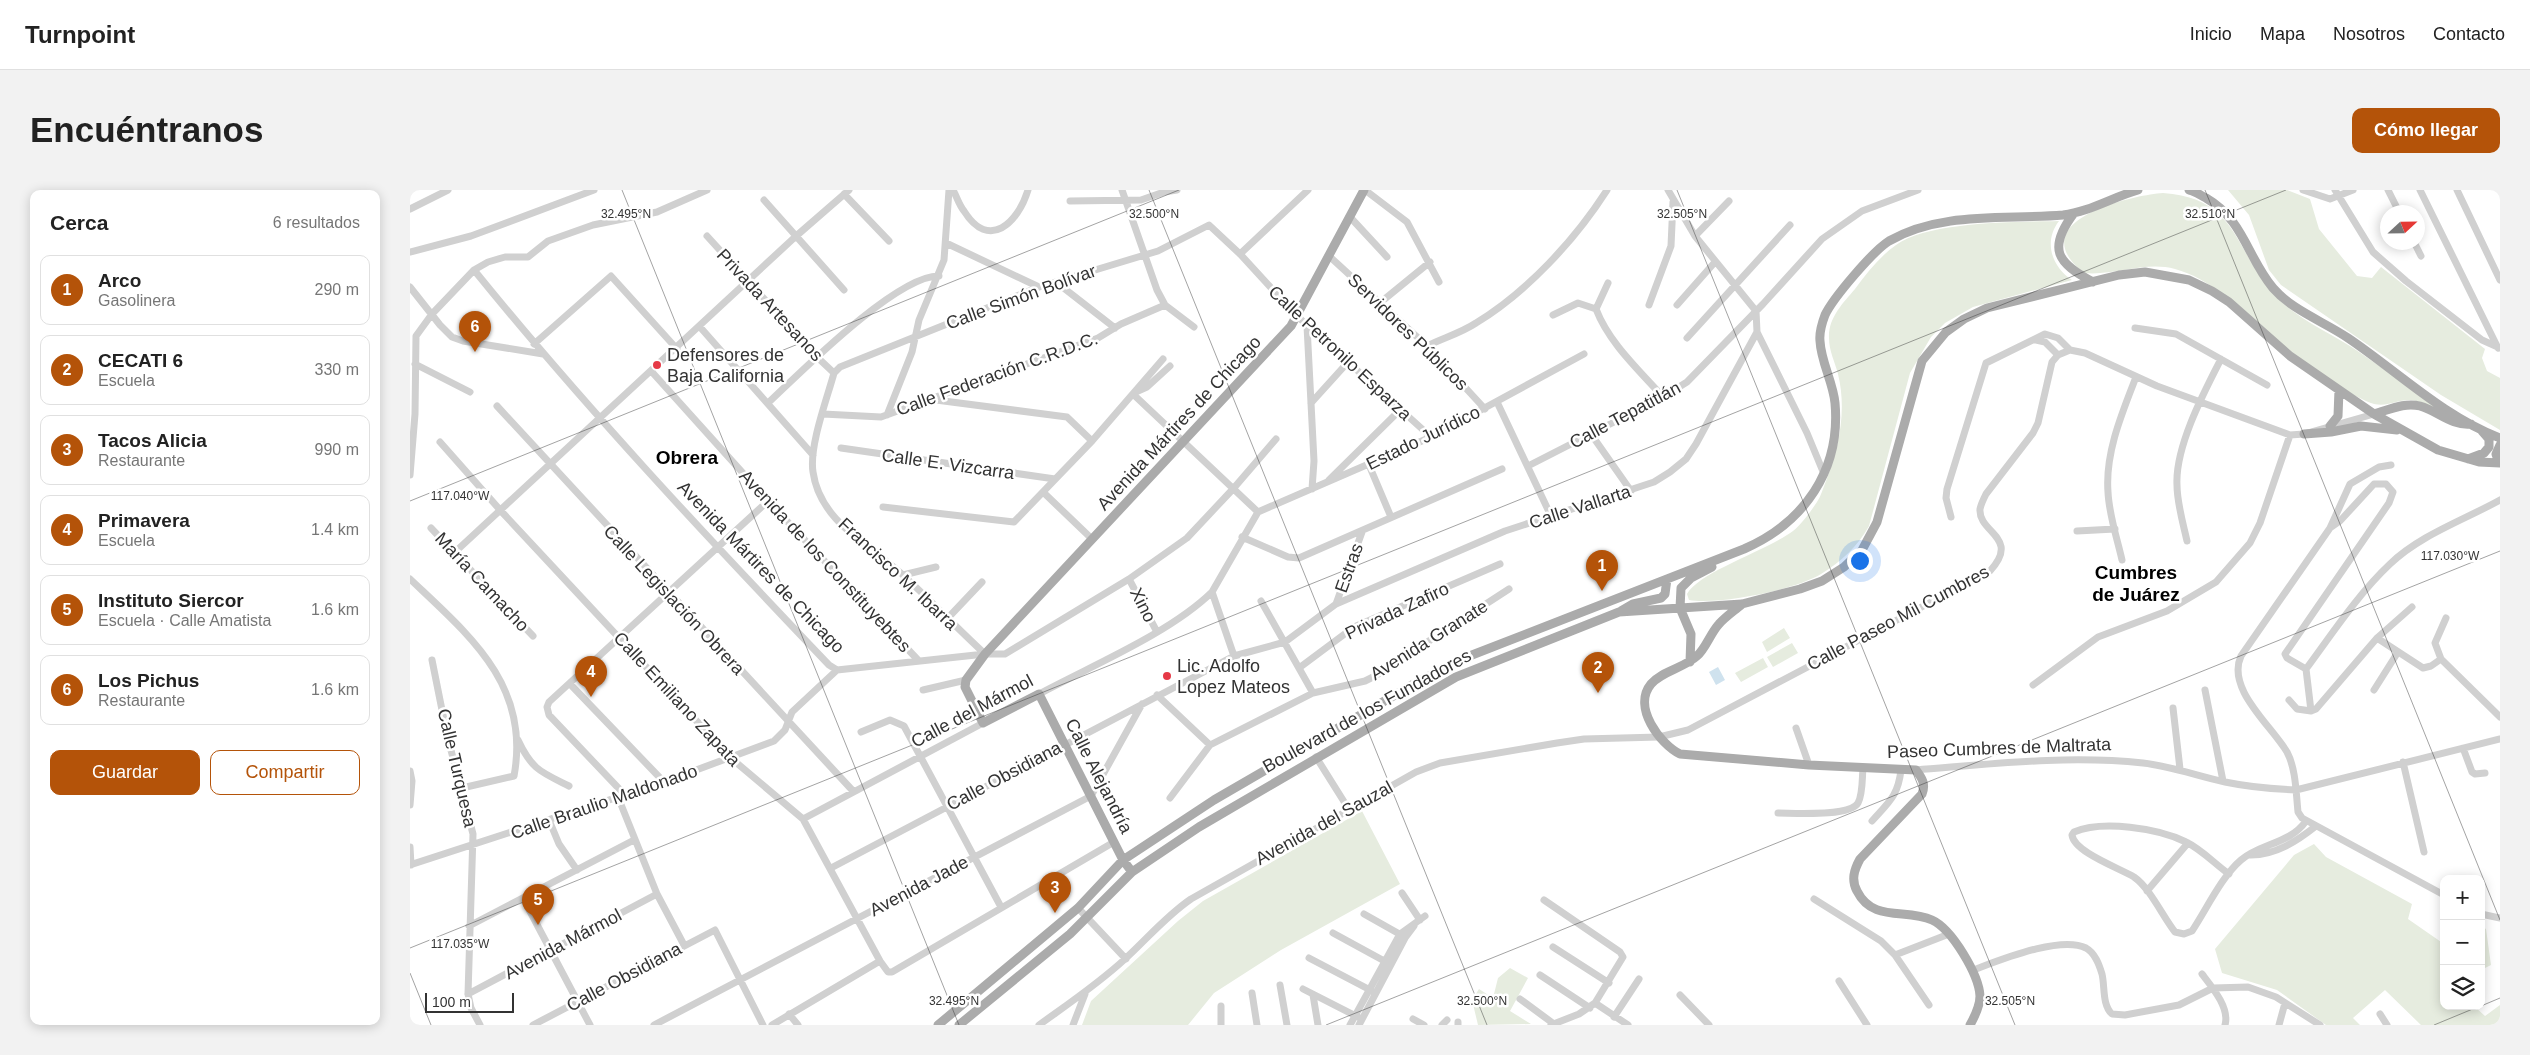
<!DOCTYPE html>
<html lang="es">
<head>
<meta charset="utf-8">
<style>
  :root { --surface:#fff; --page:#f2f2f2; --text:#222; --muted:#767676; --line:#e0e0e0; --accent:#b45309 }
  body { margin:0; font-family:Helvetica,sans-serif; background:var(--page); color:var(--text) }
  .controls { position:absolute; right:15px; bottom:15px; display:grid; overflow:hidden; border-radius:10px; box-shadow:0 2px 12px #0003 }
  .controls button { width:45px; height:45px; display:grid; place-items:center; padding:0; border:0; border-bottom:1px solid var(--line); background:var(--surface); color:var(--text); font:25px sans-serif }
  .compass { position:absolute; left:1970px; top:15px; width:45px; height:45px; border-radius:50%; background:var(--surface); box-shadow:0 2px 12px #0003; rotate:68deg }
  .scale { position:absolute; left:15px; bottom:12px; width:89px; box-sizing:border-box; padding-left:5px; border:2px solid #333; border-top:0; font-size:14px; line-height:18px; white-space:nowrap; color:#333; -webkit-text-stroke:4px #fff; paint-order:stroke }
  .you { position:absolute; left:1449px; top:370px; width:18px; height:18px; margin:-12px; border:4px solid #fff; border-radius:50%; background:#1a73e8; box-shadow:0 0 0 8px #1a73e833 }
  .badge { display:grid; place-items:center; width:32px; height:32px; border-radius:50%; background:var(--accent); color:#fff; font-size:16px; font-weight:700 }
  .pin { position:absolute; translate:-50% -41px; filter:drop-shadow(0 1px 2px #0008) }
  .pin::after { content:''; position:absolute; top:26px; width:18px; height:15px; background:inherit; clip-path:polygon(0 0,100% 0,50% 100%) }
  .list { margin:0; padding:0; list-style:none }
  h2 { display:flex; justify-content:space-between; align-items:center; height:65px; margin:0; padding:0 20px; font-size:21px }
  h2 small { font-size:16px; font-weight:400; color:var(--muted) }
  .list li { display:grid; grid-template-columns:32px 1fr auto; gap:15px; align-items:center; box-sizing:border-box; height:70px; margin:0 10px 10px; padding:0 10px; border:1px solid var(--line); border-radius:10px }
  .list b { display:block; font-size:19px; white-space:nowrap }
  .list p { margin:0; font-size:16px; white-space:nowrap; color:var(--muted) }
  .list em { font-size:16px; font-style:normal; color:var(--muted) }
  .actions { display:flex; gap:10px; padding:15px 20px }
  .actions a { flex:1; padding:11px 0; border:1px solid var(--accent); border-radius:10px; text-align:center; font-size:18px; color:var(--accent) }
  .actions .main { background:var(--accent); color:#fff }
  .icon { flex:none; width:28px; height:28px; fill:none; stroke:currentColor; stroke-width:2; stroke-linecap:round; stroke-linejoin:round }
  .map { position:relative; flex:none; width:2090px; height:835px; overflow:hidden; border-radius:10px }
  header { display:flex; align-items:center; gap:30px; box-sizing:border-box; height:70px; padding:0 25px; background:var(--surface); border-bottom:1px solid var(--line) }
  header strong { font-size:24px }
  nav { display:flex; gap:28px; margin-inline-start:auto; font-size:18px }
  .intro { display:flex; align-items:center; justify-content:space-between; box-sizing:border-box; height:120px; padding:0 30px }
  h1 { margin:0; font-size:35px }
  .button { padding:12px 22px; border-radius:10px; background:var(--accent); color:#fff; font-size:18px; font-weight:700 }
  main { display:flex; gap:30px; padding:0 30px }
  aside { flex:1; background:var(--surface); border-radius:10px; box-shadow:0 2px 12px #0003 }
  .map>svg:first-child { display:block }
  .green { fill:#e6ecdf }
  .water { fill:#cfe2ee }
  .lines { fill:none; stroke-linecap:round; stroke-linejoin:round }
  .minor { stroke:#d0d0d0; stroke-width:7 }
  .major { stroke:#ababab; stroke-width:9 }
  .ticks { fill:none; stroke:#333; stroke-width:1; stroke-opacity:0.45 }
  .poi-dot { fill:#e63946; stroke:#fff; stroke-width:2 }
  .labels { text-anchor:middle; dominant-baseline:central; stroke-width:5; stroke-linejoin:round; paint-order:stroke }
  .street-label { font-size:18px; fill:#333; stroke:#fff }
  .poi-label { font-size:18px; fill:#333; stroke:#fff; text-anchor:start }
  .neighbourhood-label { font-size:19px; font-weight:bold; fill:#000; stroke:#fff }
  .ticks-label { font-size:12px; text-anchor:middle; fill:#333; stroke:#fff; stroke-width:5; stroke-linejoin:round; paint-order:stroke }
</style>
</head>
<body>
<header>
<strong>Turnpoint</strong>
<nav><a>Inicio</a><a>Mapa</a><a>Nosotros</a><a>Contacto</a></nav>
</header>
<div class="intro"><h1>Encuéntranos</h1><a class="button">Cómo llegar</a></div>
<main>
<aside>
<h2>Cerca<small>6 resultados</small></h2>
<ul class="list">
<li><span class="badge">1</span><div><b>Arco</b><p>Gasolinera</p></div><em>290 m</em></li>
<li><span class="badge">2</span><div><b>CECATI 6</b><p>Escuela</p></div><em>330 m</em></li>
<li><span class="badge">3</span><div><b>Tacos Alicia</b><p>Restaurante</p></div><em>990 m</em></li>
<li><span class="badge">4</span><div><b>Primavera</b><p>Escuela</p></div><em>1.4 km</em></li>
<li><span class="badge">5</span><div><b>Instituto Siercor</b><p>Escuela · Calle Amatista</p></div><em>1.6 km</em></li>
<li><span class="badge">6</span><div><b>Los Pichus</b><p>Restaurante</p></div><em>1.6 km</em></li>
</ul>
<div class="actions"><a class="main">Guardar</a><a>Compartir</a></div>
</aside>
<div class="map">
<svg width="2090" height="835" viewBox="0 0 2090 835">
  <rect width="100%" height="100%" fill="#fff"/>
  <path class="green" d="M1818,0H1877L1900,9L1909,39L1947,86L1962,88L1971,77L2075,159L2072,168L2077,181L2090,188V240L2031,205L1871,95L1859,80L1839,25Z
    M1753,3C1826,8 1823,56 1862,102C1885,129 1920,142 1949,162C1980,183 2010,206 2042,227C2029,221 2014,211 2000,210C1982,210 1975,220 1956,211C1917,193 1883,164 1850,137C1825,115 1799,88 1765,79C1735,71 1704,86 1674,83C1611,33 1715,6 1753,3Z
    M1649,31C1633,52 1642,77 1662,90L1563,117L1535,133L1521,147L1500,183L1459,336C1448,356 1431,372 1411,384C1385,400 1309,415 1279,410L1277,404C1289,382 1358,360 1383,341C1391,335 1401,321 1407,312C1411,306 1413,298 1416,291C1429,257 1437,221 1428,184C1425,172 1419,161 1419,148C1418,128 1433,113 1445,99C1457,83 1469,67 1486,55C1519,31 1608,32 1649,31Z
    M1374,438L1380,448L1357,462L1352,452Z
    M1382,453L1388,463L1363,477L1357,467Z
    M1353,468L1358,477L1331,492L1325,483Z
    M952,621L990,694L871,760L804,803L778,835H672L681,811L768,731L793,711Z
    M1904,654L1916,667L2002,714L1998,729L2034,754V816H2064L2075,826L2090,815V835H2011L1975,800L1943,828L1950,835H1916L1867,800L1812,783L1805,759L1884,665Z
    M2071,736L2076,739L2081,775L2071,780Z
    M1100,778L1118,788L1100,821L1121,834L1068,835L1062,810L1069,799L1083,808L1088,788Z"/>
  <path class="water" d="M1308,477L1315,490L1306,495L1299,482Z"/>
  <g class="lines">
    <path class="minor" d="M543,0C547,7 549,15 554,21C579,61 608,33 618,0
      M712,0L747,100L755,115L784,137
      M955,0L997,32L1029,92
      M1258,0L1285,46L1346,121L1347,142L1397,243L1414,284
      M1893,0L1920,9L1943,0
      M1925,0L1963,62L1996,91L2072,150L2090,158
      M1978,0L1989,22
      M2010,0L2088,158
      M2047,0L2090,90
      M434,4L479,51
      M354,10L434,100
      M660,11L731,10L754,2L767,0
      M0,19L38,0
      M940,27L977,67
      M297,46L407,167L424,183
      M1285,46L1319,11
      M2004,52L2011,66
      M536,53L629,97
      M0,62L61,46L184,0
      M830,64L898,0
      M919,66L1017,156L1075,219
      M64,80C176,218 297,347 419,475L427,480L575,464H595L719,389L777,348L823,299L866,249
      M646,92L705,138
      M1198,93L1186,119C1199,153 1229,180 1253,207
      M0,97L30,135L42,147L53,151L133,164
      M971,112L1020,72
      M1239,115L1261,56L1263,12
      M1267,115L1305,72
      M1143,125L1168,113L1186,119
      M897,136L904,271L902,299
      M290,137L403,265
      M1725,138L1766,144L1857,195
      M1277,148L1380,35
      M1626,150L1635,152L1648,165
      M124,154L201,86L267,159
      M1017,156C1033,148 1051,143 1066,133C1117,102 1165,50 1197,0
      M5,174L60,202
      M242,182L358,311L508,470
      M424,183L430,177L629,97L748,61L799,35L830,64L887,126L1021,247
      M424,183C417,209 399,256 403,282C410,332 460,355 493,385C521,411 547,438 575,464
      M728,201L737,197L760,176
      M724,205L848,322
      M526,210L657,227L682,251
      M1087,212L1141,326
      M358,213C390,183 487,85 529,86
      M901,213L939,171
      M87,216L443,601
      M413,224L471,227L688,148L711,134L755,115
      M477,225L502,162L509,130L534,70L539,0
      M1181,244L1221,301
      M30,252L91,321L322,569L393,629L470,771L478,782H482L704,652
      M431,258L645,289
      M959,275L981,327
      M1981,275L1969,277L1940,294L1920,338L1831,466C1816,499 1861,535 1877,562C1886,579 1886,603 1888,622L1892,628L2034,705
      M1118,276L1253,207L1277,192L1353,114L1412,49L1452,21L1508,0
      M0,285L5,224L6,146L22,124L64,80L78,72L95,67H118L138,51L183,35L247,22L297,0
      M919,290L990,220
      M633,302L682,349
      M473,317L604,332L682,251L753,169
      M848,322L1021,247L1174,164
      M1541,327L1536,308L1537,299L1576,173L1635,144L1648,148L1660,160
      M21,338L123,446
      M1667,341L1705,339
      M832,347L878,367L889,368L1092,279
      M1777,351C1773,333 1767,313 1767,295C1765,257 1794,202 1811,169
      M44,363L385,47L439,0
      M1712,370C1707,348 1699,325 1698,302C1695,263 1712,223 1726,187
      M493,385L526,377
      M0,389C59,445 121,495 104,586L52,598
      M719,389L747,442
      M802,402L824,466
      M851,411L903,503
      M926,414L952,342
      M2002,417L1967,448L1906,519L1901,521L1896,479C1922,444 1948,404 1980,374C2010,345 2054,330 2090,310
      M2036,428L2025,453L2031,469L2090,527
      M536,430L572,392
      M1967,448L2013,478L2021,476L2031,469
      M22,470L37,545L63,644L58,804L61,818L70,835
      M889,478L944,437L1090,374
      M1896,479L1877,468L1875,464L1979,313L1983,302L1976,294H1964L1930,331L1920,338
      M160,494L254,592
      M1623,495L1688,447L1757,421L1806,392L1840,353L1850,333L1880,245
      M513,500L556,490
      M1795,500L1813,591
      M1964,500L1988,462
      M629,504C683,475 760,443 802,402L848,322
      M747,505L800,555
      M1879,510L1887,519L1901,521
      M1763,518L1770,579
      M1386,538L1399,575
      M451,542L480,530L494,536L591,717
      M108,550C122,580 131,582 159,596
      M2053,558L2062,582L2065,584L2075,583
      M906,567L938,618
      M1993,572L2014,662
      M1506,580C1582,574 1657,565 1733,573C1761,576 1787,586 1815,592C1839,597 1862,599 1886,600L2090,549
      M0,581L2,591L0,615
      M215,605L139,525L137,517L139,512L358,311
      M208,607L247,704L274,755
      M760,608L800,555L903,503L955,491L965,486L1099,399
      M1368,623C1384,623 1440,627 1448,613C1453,604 1452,588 1453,578
      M393,629L573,533
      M139,630L149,654L167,680
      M1462,631C1479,612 1488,606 1491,580
      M0,657L1,675
      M1841,665C1866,665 1887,651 1906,636
      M0,675L254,592L364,551L375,540L382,522L427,480
      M421,678L824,466L875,452L926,414L1095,341L1244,292L1260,282L1276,269L1286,254L1347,142
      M1819,684C1805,674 1791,659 1776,652C1748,638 1692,630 1664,642L1662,645C1664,662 1709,678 1724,687C1740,698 1753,727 1765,742L1774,744L1782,741C1796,720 1812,686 1831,670C1851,653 1880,654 1896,631
      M1737,701L1778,653
      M992,703L1010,730
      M1404,709L1471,751L1485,765L1519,815
      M114,710L180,835
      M1134,710L1210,762L1213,767L1185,813L1169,824L1141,835
      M668,718L716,769
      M954,724L993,746
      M2071,724L2090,728
      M59,736L224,650
      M923,743L978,773
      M1143,757L1199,793
      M1485,765L1539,744
      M899,768L964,802
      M1563,780C1588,771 1650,745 1676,758C1685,763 1689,774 1692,784C1695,796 1692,815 1702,824L1715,825L1769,815L1803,798L1838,797L1866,807L1910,835
      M1792,784C1802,797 1820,818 1815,835
      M1130,785L1180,818
      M1429,791L1457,835
      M870,795L877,835
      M893,799L948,827
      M842,803L847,835
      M58,804L247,704
      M903,805L908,835
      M1270,805L1299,835
      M1110,809L1144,834
      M1185,813L1218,835
      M811,816V835
      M379,824L388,835
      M1970,824L1977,835
      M1204,827L1229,789
      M1003,829L1014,835
      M1048,832V835
      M123,835L305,740L353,835
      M244,835L681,606L732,514
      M362,835L470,771
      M629,835C658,814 688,794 715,769C737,749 756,726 781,709L1006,582L1030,573L1147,553L1174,549L1249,547L1278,540L1580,381C1611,347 1568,343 1570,319C1571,314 1574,308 1576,304L1623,243L1628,233L1642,172L1648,165L1660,160L1675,163L1747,196L1880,245L1894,244L1964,224
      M663,835L675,804
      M940,835L990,744L1015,726
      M949,835L995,748L1004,736
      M1032,835L1037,830
      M1869,835L1875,813"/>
    <path class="major" d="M1779,0C1785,1 1790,5 1796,8C1834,30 1837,67 1863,98C1883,121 1913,131 1938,148C1987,181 2034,227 2090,248
      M1664,23C1637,59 1647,73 1683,92
      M1964,224C1979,220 1994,212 2010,216C2028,221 2041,236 2061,234
      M1920,236L1928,226L1929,200
      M1894,244L1921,242L1951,236L1987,240
      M2058,269L2074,263L2079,257V249L2072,241
      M2089,273L2086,264L2090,255
      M1332,414C1324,421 1315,427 1309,434C1300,444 1296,458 1287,466C1274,478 1252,481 1241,494C1222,517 1250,554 1270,564L1399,575L1506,580C1512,588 1516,594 1512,604L1450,669C1444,680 1441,690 1447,701C1463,733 1496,718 1522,730C1542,739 1569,785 1570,806C1570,816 1565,826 1560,835
      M1211,421L1223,414L1251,408L1255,404L1257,389
      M1280,472L1281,444L1270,418L1271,398L1281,388L1302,377
      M722,682L713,670L629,504L573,533L555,497L556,490L575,464L881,136L954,0
      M528,835L668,718L713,670L804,610L1009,491L1062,465L1334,359C1394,333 1431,280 1425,213C1423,192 1411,172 1410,151C1409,142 1412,133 1415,125C1423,108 1463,61 1479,51C1531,21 1595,30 1653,25C1679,22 1703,7 1728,0
      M549,835L660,744L722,682L789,637L1046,487L1209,422L1332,414L1390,399L1412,391L1434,377L1452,360L1467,332L1512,171L1536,142L1554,129L1577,118L1709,85L1735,82L1779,90L1802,101L1819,112L1880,166L1964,224L2028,260L2069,272L2090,273"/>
  </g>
  <path class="ticks" d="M212,0L549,835M739,0L1077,835M1267,0L1605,835M1795,0L2090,730M0,311L769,0M0,758L1876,0M0,783L21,835M2071,816L2090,808M916,835L2090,361M2024,835L2070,816"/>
  <g class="poi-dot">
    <circle cx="247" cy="175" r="5"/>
    <circle cx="757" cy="486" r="5"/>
  </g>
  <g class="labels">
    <g class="street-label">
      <text transform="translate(611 107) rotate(-20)">Calle Simón Bolívar</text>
      <text transform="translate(360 115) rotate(47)">Privada Artesanos</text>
      <text transform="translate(998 142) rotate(44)">Servidores Públicos</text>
      <text transform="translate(930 163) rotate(43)">Calle Petronilo Esparza</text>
      <text transform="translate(587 184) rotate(-20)">Calle Federación C.R.D.C.</text>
      <text transform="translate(1215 225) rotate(-28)">Calle Tepatitlán</text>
      <text transform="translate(769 233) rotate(-47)">Avenida Mártires de Chicago</text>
      <text transform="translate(1013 248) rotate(-26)">Estado Jurídico</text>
      <text transform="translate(538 274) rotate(8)">Calle E. Vizcarra</text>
      <text transform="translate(1170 317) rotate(-18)">Calle Vallarta</text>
      <text transform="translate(415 371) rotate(47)">Avenida de los Constituyebtes</text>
      <text transform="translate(351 377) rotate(46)">Avenida Mártires de Chicago</text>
      <text transform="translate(939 378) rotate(-70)">Estras</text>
      <text transform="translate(488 384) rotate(43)">Francisco M. Ibarra</text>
      <text transform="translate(72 392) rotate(47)">María Camacho</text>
      <text transform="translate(264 410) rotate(47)">Calle Legislación Obrera</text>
      <text transform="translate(733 415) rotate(63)">Xino</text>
      <text transform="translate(987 421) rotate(-25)">Privada Zafiro</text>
      <text transform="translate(1488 428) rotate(-28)">Calle Paseo Mil Cumbres</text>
      <text transform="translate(1019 450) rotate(-32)">Avenida Granate</text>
      <text transform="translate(267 509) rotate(47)">Calle Emiliano Zapata</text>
      <text transform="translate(562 521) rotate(-28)">Calle del Mármol</text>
      <text transform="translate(957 521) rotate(-29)">Boulevard de los Fundadores</text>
      <text transform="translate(1589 558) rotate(-2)">Paseo Cumbres de Maltrata</text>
      <text transform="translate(47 578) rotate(77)">Calle Turquesa</text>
      <text transform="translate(594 586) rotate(-28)">Calle Obsidiana</text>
      <text transform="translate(689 586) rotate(63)">Calle Alejandría</text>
      <text transform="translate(194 612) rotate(-19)">Calle Braulio Maldonado</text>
      <text transform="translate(914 633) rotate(-29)">Avenida del Sauzal</text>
      <text transform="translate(509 696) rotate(-28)">Avenida Jade</text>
      <text transform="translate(153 754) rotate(-28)">Avenida Mármol</text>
      <text transform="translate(214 787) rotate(-28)">Calle Obsidiana</text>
    </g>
    <g class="poi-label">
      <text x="257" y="165">Defensores de<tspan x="257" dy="21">Baja California</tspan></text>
      <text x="767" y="476">Lic. Adolfo<tspan x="767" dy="21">Lopez Mateos</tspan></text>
    </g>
    <g class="neighbourhood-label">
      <text x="277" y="267">Obrera</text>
      <text x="1726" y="382">Cumbres<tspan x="1726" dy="22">de Juárez</tspan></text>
    </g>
  </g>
  <g class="ticks-label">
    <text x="216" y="28">32.495°N</text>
    <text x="744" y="28">32.500°N</text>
    <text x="1272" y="28">32.505°N</text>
    <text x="1800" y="28">32.510°N</text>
    <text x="50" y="310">117.040°W</text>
    <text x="2040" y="370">117.030°W</text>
    <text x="50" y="758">117.035°W</text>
    <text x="544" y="815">32.495°N</text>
    <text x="1072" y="815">32.500°N</text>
    <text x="1600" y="815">32.505°N</text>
  </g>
</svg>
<div class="controls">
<button>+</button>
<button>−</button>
<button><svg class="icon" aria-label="layers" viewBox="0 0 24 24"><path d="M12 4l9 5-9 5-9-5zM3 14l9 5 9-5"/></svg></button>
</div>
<svg class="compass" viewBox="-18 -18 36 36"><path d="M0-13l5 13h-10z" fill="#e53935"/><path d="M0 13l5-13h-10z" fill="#767676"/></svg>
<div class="scale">100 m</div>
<div class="you"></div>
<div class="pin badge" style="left:1192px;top:401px">1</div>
<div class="pin badge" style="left:1188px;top:503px">2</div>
<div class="pin badge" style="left:645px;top:723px">3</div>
<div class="pin badge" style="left:181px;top:507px">4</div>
<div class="pin badge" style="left:128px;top:735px">5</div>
<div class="pin badge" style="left:65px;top:162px">6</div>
</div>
</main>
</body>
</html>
